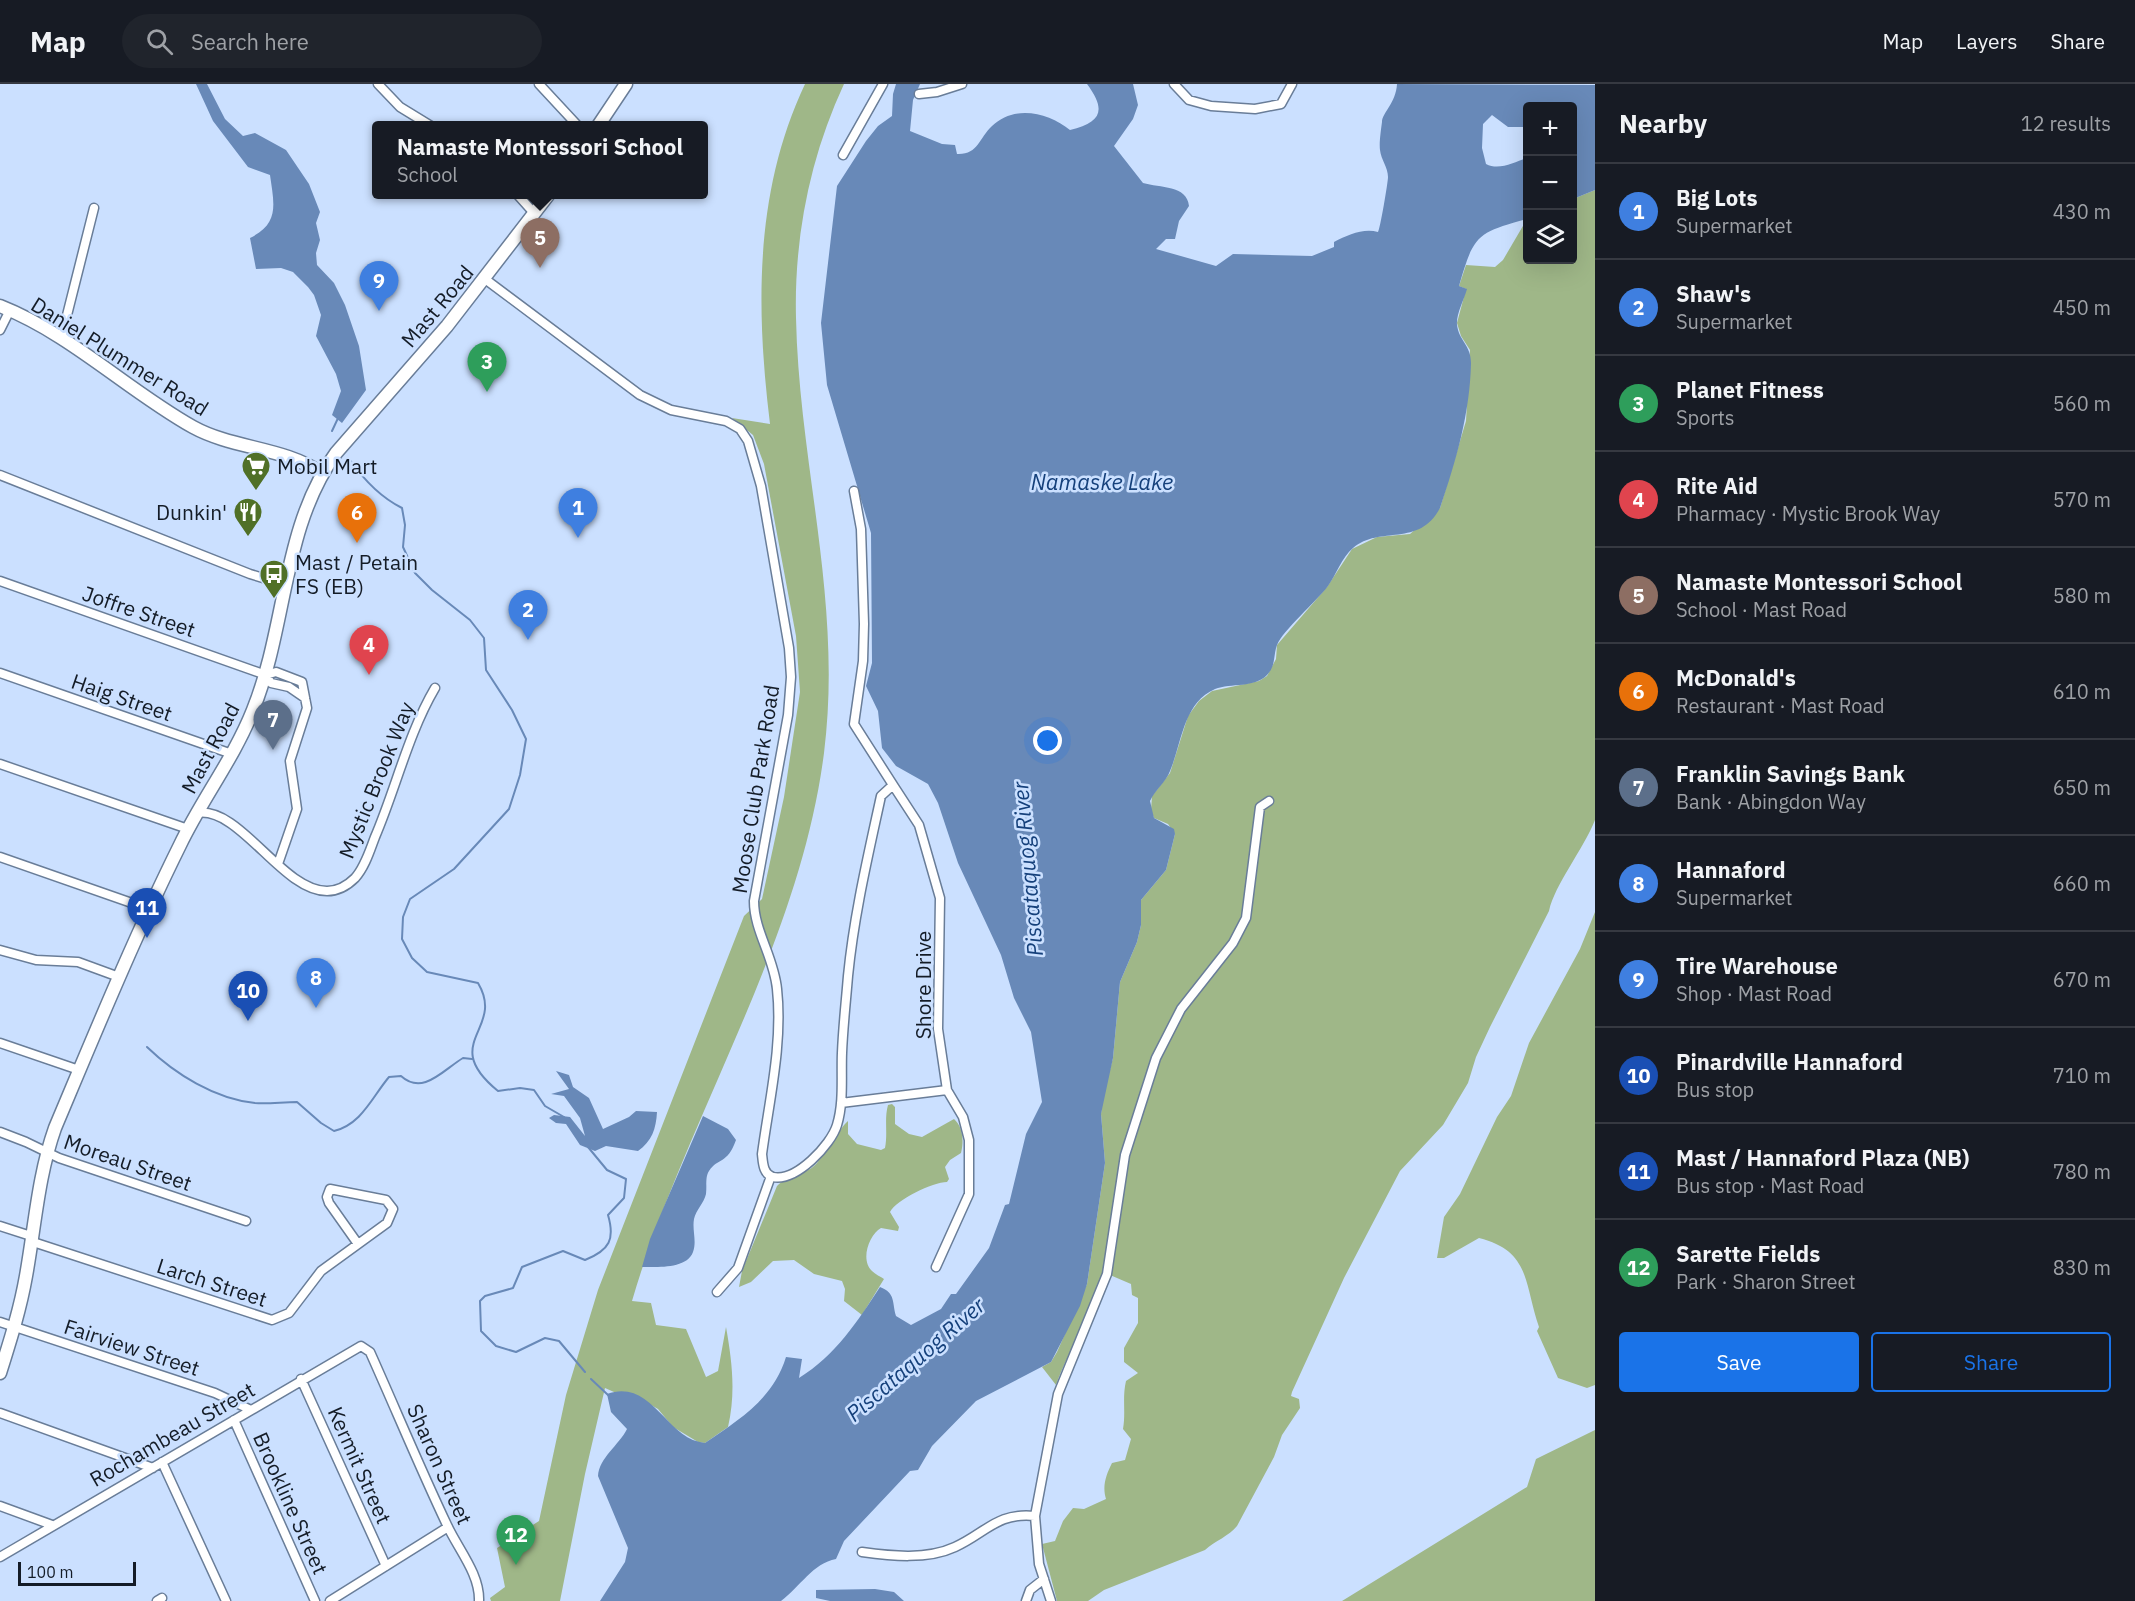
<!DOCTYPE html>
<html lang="en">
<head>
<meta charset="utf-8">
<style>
  :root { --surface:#171b24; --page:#20242c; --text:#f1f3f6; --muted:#9ea1a6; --line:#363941; --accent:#1a73e8 }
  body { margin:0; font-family:"IBM Plex Sans",sans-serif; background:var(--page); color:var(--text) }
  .controls { position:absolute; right:18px; top:18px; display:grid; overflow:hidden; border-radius:6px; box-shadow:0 6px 24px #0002 }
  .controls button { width:54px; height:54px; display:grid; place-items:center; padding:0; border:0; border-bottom:2px solid var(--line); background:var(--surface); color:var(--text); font:30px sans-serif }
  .scale { position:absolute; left:18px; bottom:15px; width:118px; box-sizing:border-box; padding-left:6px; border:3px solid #141c27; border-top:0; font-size:16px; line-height:21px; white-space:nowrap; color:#141c27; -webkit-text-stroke:4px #cbe0ff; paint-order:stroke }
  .you { position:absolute; left:1048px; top:657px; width:21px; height:21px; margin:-15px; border:4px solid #fff; border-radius:50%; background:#1a73e8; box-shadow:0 0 0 9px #1a73e833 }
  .badge { display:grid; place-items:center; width:39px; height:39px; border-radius:50%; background:var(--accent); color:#fff; font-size:20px; font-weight:700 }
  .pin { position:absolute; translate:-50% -50px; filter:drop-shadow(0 2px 3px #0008) }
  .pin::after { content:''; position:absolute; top:32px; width:21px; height:18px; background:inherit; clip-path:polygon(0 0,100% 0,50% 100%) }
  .popup { position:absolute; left:372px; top:37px; width:336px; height:78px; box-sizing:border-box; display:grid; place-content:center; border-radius:6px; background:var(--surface); filter:drop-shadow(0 2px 4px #0005); font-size:20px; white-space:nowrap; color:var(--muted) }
  .popup b { font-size:22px; color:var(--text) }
  .popup::after { content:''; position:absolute; left:50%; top:100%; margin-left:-12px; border:12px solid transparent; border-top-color:var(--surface) }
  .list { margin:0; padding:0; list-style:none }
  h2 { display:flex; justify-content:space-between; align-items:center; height:78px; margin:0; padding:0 24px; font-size:26px }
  h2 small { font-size:20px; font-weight:400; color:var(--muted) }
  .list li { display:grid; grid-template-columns:39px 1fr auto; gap:18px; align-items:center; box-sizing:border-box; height:96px; padding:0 24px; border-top:2px solid var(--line) }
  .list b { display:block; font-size:22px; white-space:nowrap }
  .list p { margin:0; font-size:20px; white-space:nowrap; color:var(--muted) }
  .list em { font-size:20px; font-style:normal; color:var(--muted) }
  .actions { display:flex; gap:12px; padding:18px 24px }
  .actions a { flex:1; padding:14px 0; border:2px solid var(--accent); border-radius:6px; text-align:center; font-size:21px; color:var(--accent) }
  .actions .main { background:var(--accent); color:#fff }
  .icon { flex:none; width:33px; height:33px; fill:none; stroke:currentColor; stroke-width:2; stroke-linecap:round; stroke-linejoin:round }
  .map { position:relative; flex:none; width:1595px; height:1517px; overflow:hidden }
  header { display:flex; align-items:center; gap:36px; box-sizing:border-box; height:84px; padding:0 30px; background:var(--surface); border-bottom:2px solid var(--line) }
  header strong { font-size:28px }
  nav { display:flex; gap:33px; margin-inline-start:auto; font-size:21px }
  .search { width:420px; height:54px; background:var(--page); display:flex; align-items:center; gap:15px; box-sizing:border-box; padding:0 21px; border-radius:33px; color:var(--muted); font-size:22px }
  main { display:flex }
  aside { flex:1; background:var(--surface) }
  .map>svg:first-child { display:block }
  .green { fill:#9fb788 }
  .water { fill:#6889b8 }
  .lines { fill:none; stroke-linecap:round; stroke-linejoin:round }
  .stream { stroke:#6889b8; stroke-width:2 }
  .street-casing { stroke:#697d98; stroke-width:11 }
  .secondary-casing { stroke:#697d98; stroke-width:15 }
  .street { stroke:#fff; stroke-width:8 }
  .secondary { stroke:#fff; stroke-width:12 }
  .labels { text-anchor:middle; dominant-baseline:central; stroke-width:5; stroke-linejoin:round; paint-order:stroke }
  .street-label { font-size:21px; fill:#141c27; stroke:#cbe0ff }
  .poi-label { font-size:21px; fill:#141c27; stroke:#cbe0ff; text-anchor:start }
  .water-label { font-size:22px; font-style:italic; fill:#15407b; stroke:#cbe0ff }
</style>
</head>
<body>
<header>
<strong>Map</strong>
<div class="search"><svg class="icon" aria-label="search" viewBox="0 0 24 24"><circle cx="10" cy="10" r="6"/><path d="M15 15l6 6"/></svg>Search here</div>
<nav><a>Map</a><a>Layers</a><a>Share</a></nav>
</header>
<main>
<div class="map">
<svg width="1595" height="1517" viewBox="0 0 1595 1517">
  <rect width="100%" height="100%" fill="#cbe0ff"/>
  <path class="green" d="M805,0H844C810,73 794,153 796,234C799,381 843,518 824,669C799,863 686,1032 632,1217L651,1219L656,1241L686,1245L706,1293L718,1287L726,1243C732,1277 736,1308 728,1343L705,1359L698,1358L673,1343L658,1325L630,1309L614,1308L605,1304L585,1390L560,1517H491L490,1514L505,1503L497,1464L539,1437L566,1311L598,1206L744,832L762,815L784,713L800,608L796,552L764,380L753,351L732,334L770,340C756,225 754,108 805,0Z
    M1595,106V736C1583,766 1555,800 1549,827L1490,943L1476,973L1468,999L1443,1041L1400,1087L1344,1194L1292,1308L1291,1312L1299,1315L1300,1324L1282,1351L1274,1373L1237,1442C1229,1452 1215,1457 1205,1466L1104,1506L1088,1517H1057L1042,1460L1055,1457L1063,1437L1073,1424L1084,1425L1106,1415C1102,1402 1106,1391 1112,1379L1125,1376L1131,1355L1123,1345C1126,1328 1122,1314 1126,1297L1138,1289L1124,1278V1264L1138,1239V1214L1132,1211L1131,1200L1103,1188C1095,1227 1070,1262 1056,1301L1042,1283L1051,1278L1057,1268L1087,1200L1105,1079L1101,1030L1103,1012L1113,974L1120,898L1137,858L1141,841V816L1166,786L1175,750L1168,740L1154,734L1151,726L1152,712L1170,689L1188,632L1199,617L1212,607L1259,597L1267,592L1276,575L1277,561L1327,503L1352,465L1377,453L1410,450L1440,424L1466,337L1470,266L1461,252L1457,239L1466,205L1459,202L1466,181L1495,183L1503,176L1527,135L1528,176H1572L1573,115Z
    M1595,828V1301L1587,1304L1558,1294L1537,1247L1539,1243C1524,1200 1531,1167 1479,1154L1444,1174H1437L1444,1133L1460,1110L1497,1033L1511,1012L1529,959L1580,865Z
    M892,1020L895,1023V1040L909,1050L922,1053L954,1035C963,1043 964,1057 961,1069L950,1076L945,1083L949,1095L947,1098C933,1098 896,1116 890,1128L899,1143L898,1147L881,1144C869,1151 860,1176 872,1187C875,1190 881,1193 884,1195L862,1231L844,1217L845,1205L842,1197L814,1190L794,1176L773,1177L751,1198L739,1203L742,1187L777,1102C788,1091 807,1091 817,1079C826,1068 840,1044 848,1037V1050L857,1060L881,1066L885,1064C888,1049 884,1035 888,1021Z
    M1595,1346V1517H1342L1527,1403L1536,1375Z"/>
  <path class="water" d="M196,0H207L225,35L243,52L255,49L286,66L309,100L320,128L316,139L320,156L316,169L317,181L334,199L345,221L359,262L366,306L342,339L332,331L341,307L336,290L316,252L321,231L314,211L308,203L293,188L281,184L256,185L250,154C280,139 274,120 270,91L248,83L213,37Z
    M896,0H920L913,16L910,47L942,60L955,61L957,70C978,71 979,54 992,42C1015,20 1049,29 1070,46C1101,38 1107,27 1087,0H1133L1138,21L1133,35L1114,62L1143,99C1160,104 1187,101 1189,122L1179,137L1175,155H1166L1156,165L1216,182L1233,170L1312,172L1334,163V158C1348,151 1363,144 1378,148C1380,146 1388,98 1388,93C1388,83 1381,76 1380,66C1379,59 1381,46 1382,38C1382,29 1396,19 1397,0L1595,1V106L1573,115L1572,22H1528L1527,43H1508L1492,31L1483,40L1482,64L1486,80C1499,87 1515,78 1527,74V135C1477,149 1474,150 1459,202L1467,205C1464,216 1456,230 1457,241C1459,257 1471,261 1471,279C1470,329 1456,377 1440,424C1419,464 1380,441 1353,464C1342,473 1336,491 1328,502C1316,518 1283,546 1277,561C1273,572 1276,582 1267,591C1255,604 1231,599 1215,605C1183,619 1182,659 1170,687C1166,698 1155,706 1150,717L1154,734L1174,745L1175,750L1166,786L1141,816V841L1137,858L1120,898L1113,974L1101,1030L1105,1079L1087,1200L1080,1222L1051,1278L976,1317L932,1362L918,1386L910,1387L844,1457L836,1475C813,1479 800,1503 781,1517H600L625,1478L628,1464L598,1392C599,1374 619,1361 627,1345L611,1328L607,1310C653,1294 666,1356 705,1359C740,1335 773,1315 786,1273L802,1275L799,1294C836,1271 857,1238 880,1203C896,1209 892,1219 896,1232L911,1241L941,1225L951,1210H956L989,1164L1005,1121L1009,1120L1026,1050L1042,1018L1031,948L1014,914L1001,871L958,779L938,719L928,700L896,682L882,664L878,627L866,602L872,579L871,449L827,301L821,239L837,102L866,57L878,42L892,32L893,10Z
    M556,987L569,991L573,1003L589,1014L603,1045L629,1033L636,1027L657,1028C656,1045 652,1057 638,1067L606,1062L595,1067L580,1061L566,1040L556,1039L549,1034L554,1031L570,1033L585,1052L580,1034L564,1012L551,1010L569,1005Z
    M703,1032L728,1045L736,1056C727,1081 718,1073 709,1087C705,1093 707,1102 706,1110C704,1119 696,1126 694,1135C692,1146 697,1157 693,1168C687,1185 657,1183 642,1183L650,1155Z
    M875,1505L894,1508L904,1517H830L816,1514V1506Z"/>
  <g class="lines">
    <path class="stream" d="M332,347L339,332
      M350,376C364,396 380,413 402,424L405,441L403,463L415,489L432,506L470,536L484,554L486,586L512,626L526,655L520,691L509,725L454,785L410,815L403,833L402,855L412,874L427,888L478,899C506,946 438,958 498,1007L520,1004L534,1006L545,1022L564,1033
      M147,963C175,990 215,1015 255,1019C268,1020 283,1018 297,1018L321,1039L334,1047C362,1040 372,1013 389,993L401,992C423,1012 443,986 463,974L472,975
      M585,1288L559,1257L545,1254L516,1268L496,1262L481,1247L480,1217L485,1212L513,1204L522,1183L563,1167L585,1176C610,1166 615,1155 608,1131L624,1114L626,1095L607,1086L588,1063
      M591,1295L608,1311"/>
    <g class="street-casing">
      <path id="street" d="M378,0L400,23L431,42
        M539,0L578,42
        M1174,0L1189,16L1211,22L1255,25L1281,20L1292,0
        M919,10L937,8L962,0
        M843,71L883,0
        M517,110L534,129
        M485,195L640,311L671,326L726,337L740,345L748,357L761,402L789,564L791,593L788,631L754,817C754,847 774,873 777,905C783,960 769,1017 762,1070C763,1079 763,1090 773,1093C796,1098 831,1061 837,1041C844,1018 841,993 842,969C843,943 846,917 848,892C854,831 868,772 881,712L893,701L854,640L863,577L864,540L861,445L854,407
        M0,246L10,226
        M61,255L94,124
        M0,391L250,490L286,501
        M0,497L266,591
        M0,589L232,670
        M266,591L276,588L302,598L307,624L290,677L297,725L278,780
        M266,591L271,599L289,603L305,614
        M0,680L188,745
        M893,701L919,741L940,814L938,945L947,1006L963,1033L969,1056V1110L936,1183
        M197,729C240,722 282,807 327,807C338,807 347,802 355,794C365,783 370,766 375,753C396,704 408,650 435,604
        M0,773L149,825
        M0,866L36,876L78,878L119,893
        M0,959L79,986
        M841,1019L947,1006
        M0,1048L26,1058L59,1074L246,1137
        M0,1142L31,1152
        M30,1157L272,1236L289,1229L321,1187L387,1139L393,1125L386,1116L330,1105L327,1113L329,1119L358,1160
        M717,1208L738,1184L771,1092
        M0,1238L215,1309L251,1326
        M301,1295L386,1482
        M0,1329L153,1384
        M234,1336L315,1517
        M162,1378L226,1517
        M0,1422L52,1441
        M862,1468C891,1472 927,1476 955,1463C986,1449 997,1428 1035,1432
        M0,1473L361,1262L370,1268C396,1326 420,1384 447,1441C458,1465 480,1490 479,1517
        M157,1517L162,1514
        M330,1517L448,1443
        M1026,1517L1030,1506L1044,1495
        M1051,1517L1039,1480L1035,1432L1058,1310L1107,1190L1125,1071L1156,974L1181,925L1233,859L1246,834L1260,723L1269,717"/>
    </g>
    <g class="secondary-casing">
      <path id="secondary" d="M598,42L626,0
        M0,222C71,250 127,306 193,343C233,365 284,363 321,389
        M0,1289C10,1257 20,1226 26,1192C35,1142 38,1092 55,1044C95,949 134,854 180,761C202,715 234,674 253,626C287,542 282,443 336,369L447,242L549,110"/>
    </g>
    <use href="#street" class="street"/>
    <use href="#secondary" class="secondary"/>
  </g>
  <defs>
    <g id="supermarket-pin" transform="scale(1.5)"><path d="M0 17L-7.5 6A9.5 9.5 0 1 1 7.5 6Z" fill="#507027" stroke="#cbe0ff"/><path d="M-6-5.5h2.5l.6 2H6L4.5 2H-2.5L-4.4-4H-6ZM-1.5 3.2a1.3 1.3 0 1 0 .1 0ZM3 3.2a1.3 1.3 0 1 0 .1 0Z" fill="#fff"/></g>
    <g id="restaurant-pin" transform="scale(1.5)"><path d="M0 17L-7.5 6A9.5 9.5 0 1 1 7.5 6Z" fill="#507027" stroke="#cbe0ff"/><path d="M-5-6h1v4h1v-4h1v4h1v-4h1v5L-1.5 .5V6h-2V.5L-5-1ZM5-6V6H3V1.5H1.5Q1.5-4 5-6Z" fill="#fff"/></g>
    <g id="bus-pin" transform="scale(1.5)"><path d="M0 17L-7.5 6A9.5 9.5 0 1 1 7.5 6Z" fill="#507027" stroke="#cbe0ff"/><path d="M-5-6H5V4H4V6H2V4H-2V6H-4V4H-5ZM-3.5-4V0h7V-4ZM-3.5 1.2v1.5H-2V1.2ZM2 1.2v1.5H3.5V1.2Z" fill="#fff"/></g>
  </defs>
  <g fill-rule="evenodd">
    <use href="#supermarket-pin" x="256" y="382"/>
    <use href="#restaurant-pin" x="248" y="428"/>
    <use href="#bus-pin" x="274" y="490"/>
  </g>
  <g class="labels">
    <g class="street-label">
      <text transform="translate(437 222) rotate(-50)">Mast Road</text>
      <text transform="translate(120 272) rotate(32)">Daniel Plummer Road</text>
      <text transform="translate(139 527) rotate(19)">Joffre Street</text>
      <text transform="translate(122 613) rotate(19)">Haig Street</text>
      <text transform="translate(210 664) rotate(-62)">Mast Road</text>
      <text transform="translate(376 696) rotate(-68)">Mystic Brook Way</text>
      <text transform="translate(755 705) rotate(-81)">Moose Club Park Road</text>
      <text transform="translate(923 901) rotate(-90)">Shore Drive</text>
      <text transform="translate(128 1078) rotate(19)">Moreau Street</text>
      <text transform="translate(212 1198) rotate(18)">Larch Street</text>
      <text transform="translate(132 1263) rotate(18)">Fairview Street</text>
      <text transform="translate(172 1350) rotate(-30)">Rochambeau Street</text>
      <text transform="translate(440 1380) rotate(66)">Sharon Street</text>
      <text transform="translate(360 1381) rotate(66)">Kermit Street</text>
      <text transform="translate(291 1419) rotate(66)">Brookline Street</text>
    </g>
    <g class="poi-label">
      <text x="277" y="382">Mobil Mart</text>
      <text x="227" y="428" text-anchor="end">Dunkin'</text>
      <text x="295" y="478">Mast / Petain<tspan x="295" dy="24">FS (EB)</tspan></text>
    </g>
    <g class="water-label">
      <text x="1102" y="397">Namaske Lake</text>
      <text transform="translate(1027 785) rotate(-95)">Piscataquog River</text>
      <text transform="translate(915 1275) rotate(-41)">Piscataquog River</text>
    </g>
  </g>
</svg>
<div class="controls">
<button>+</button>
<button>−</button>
<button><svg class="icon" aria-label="layers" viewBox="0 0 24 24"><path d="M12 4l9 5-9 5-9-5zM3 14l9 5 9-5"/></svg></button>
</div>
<div class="scale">100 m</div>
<div class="you"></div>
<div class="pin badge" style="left:578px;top:454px;background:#3f7fe0">1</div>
<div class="pin badge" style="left:528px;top:556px;background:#3f7fe0">2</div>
<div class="pin badge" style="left:487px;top:308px;background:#2e9e5b">3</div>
<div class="pin badge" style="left:369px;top:591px;background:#e0444e">4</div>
<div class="pin badge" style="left:540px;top:184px;background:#8d6e63">5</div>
<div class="popup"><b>Namaste Montessori School</b>School</div>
<div class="pin badge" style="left:357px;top:459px;background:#e8710a">6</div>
<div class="pin badge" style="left:273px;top:666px;background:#5c6f8a">7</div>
<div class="pin badge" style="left:316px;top:924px;background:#3f7fe0">8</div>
<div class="pin badge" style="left:379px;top:227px;background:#3f7fe0">9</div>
<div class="pin badge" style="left:248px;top:937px;background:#1a4fb4">10</div>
<div class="pin badge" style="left:147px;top:854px;background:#1a4fb4">11</div>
<div class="pin badge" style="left:516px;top:1481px;background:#2e9e5b">12</div>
</div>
<aside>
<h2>Nearby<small>12 results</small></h2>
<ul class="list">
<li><span class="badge" style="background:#3f7fe0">1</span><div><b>Big Lots</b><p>Supermarket</p></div><em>430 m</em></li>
<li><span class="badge" style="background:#3f7fe0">2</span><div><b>Shaw's</b><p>Supermarket</p></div><em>450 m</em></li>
<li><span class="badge" style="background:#2e9e5b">3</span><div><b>Planet Fitness</b><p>Sports</p></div><em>560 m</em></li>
<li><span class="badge" style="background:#e0444e">4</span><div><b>Rite Aid</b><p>Pharmacy · Mystic Brook Way</p></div><em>570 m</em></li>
<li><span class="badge" style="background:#8d6e63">5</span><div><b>Namaste Montessori School</b><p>School · Mast Road</p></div><em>580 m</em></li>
<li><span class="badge" style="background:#e8710a">6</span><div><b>McDonald's</b><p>Restaurant · Mast Road</p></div><em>610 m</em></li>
<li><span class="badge" style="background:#5c6f8a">7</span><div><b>Franklin Savings Bank</b><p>Bank · Abingdon Way</p></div><em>650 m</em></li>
<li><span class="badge" style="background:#3f7fe0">8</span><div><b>Hannaford</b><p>Supermarket</p></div><em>660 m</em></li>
<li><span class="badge" style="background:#3f7fe0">9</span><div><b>Tire Warehouse</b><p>Shop · Mast Road</p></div><em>670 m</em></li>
<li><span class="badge" style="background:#1a4fb4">10</span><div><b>Pinardville Hannaford</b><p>Bus stop</p></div><em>710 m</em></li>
<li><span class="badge" style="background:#1a4fb4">11</span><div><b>Mast / Hannaford Plaza (NB)</b><p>Bus stop · Mast Road</p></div><em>780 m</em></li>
<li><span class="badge" style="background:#2e9e5b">12</span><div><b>Sarette Fields</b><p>Park · Sharon Street</p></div><em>830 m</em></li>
</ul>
<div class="actions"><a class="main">Save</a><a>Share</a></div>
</aside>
</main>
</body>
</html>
